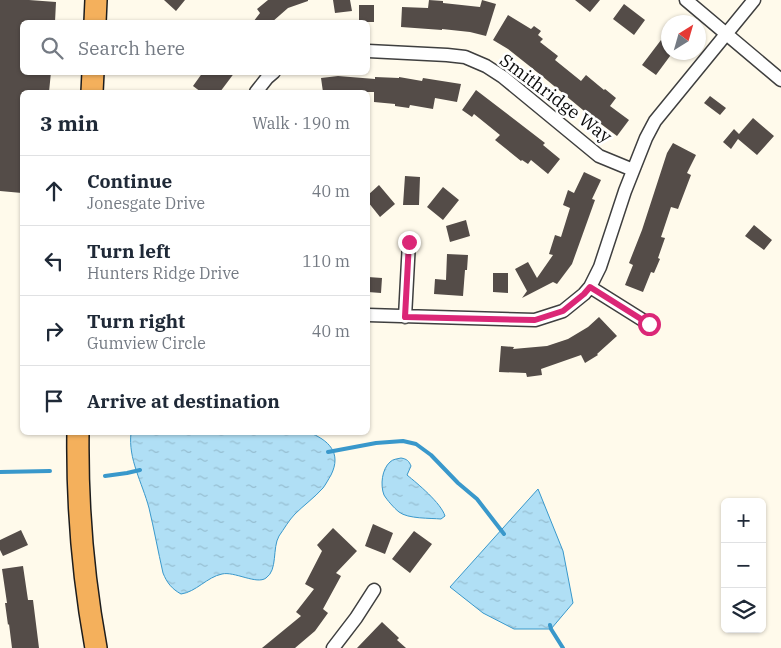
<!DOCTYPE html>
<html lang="en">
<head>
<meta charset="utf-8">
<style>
  :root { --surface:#fff; --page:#f6f6f7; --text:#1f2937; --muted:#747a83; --line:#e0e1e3 }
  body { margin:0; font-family:"IBM Plex Serif",serif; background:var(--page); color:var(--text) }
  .controls { position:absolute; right:15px; bottom:15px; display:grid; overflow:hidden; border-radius:8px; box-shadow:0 1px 4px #0004 }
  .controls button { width:45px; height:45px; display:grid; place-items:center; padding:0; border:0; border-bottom:1px solid var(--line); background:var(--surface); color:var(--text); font:25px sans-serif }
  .compass { position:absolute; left:661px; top:15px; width:45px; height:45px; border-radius:50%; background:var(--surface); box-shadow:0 1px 4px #0004; rotate:37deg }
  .stop { position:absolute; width:15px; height:15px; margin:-11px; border:4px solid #db2777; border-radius:50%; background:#fff }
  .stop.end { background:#db2777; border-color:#fff; box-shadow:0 1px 5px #0008 }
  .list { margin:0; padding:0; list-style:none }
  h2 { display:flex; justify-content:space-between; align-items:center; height:65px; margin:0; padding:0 20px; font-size:21px }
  h2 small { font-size:16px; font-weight:400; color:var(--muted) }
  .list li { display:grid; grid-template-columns:32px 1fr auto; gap:15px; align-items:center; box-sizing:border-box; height:70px; padding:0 20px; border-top:1px solid var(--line) }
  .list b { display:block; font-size:19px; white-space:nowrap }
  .list p { margin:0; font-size:16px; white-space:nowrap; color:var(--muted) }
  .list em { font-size:16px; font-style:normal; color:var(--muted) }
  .icon { flex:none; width:28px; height:28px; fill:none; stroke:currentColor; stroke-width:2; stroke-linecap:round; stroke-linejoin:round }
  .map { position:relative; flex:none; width:781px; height:648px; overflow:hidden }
  .search { position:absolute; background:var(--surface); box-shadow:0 1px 4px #0004; left:20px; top:20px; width:350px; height:55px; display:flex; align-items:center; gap:12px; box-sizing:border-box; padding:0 18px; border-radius:8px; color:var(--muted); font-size:19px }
  .panel { position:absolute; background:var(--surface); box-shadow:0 1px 4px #0004; left:20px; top:90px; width:350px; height:345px; border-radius:8px }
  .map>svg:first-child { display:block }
  .water { fill:url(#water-ripples); stroke:#3998cb }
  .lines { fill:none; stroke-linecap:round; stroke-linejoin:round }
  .stream { stroke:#3998cb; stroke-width:4 }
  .building { fill:#544c48 }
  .minor-casing { stroke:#3f3f3f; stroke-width:15 }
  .trunk-casing { stroke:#1d1d1d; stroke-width:24 }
  .minor { stroke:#fff; stroke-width:12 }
  .trunk { stroke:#f4b05c; stroke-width:21 }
  .route { stroke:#db2777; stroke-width:6 }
  .labels { text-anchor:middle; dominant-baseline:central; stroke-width:5; stroke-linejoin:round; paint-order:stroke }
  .street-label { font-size:18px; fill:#0c0c0c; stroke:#fff }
</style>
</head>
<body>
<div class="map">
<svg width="781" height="648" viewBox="0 0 781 648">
  <defs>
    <pattern id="water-ripples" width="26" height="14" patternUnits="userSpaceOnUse" patternTransform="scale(1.25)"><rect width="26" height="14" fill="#b0dff5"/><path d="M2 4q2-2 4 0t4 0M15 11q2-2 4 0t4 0" fill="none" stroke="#96bed1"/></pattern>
  </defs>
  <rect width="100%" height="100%" fill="#fffaeb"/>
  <path class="water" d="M308,432C329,440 342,453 331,475C328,480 326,484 323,488C314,498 304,505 295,514C289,520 284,529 279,536C272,548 278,570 266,578C257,585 234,571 222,574C207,577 196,592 181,594C172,589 167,583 163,573C158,551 154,529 149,508C142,482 128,459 131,433Z
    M401,458C407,459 409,461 411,466L407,475C418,484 441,503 445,516L441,519C430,518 408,519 399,512C394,508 387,500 384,495C380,485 382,469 390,462C393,459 397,459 401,458Z
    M538,489L563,551L573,603L551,629H514L483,613L450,587Z"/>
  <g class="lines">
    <path class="stream" d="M328,452L376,443L403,441L416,444L431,455L458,483L477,499L504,534
      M0,472L50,471
      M105,476L127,473L140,470
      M550,625L551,629L563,648"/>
  </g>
  <path class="building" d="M0,0H29L56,2L55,22H22V72H51L49,92H22V193L0,191Z
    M164,0H185L176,11Z
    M268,0H308V1L288,8L272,22H253L260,13L257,9Z
    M333,0H350L352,11L335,13Z
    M429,0L443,1V3L480,7L482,0L496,4L486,36L470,32L442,29V30L401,27L402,7L428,8Z
    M575,0H600L590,12Z
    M624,4L645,20L634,35L613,19Z
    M359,5H374V22H359Z
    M508,15L531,29L534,26L541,31L538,35L543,39L540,42L558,56L555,60L581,81L586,75L604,90L605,89L616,98L610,106L629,120L617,136L589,115L542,76L508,49L493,40Z
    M661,40L668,45V52H673L656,75L642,65Z
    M203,72H235L220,92H201L193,86Z
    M338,76L375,79V77L399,78V77L422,81L423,78L461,84L457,102L435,98L433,109L410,105L409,108L395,106V104L374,102V92H323L321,78Z
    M476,90L545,143L543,145L560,159L548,174L531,160L528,164L522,160L521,161L495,140L500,135L474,114L472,117L462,110Z
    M710,96L726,108L720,115L704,103Z
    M753,118L774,136L757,155L738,139L731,149L723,142L734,129L739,134Z
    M673,143L696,155L687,173L691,175L678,209L671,207L661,237L665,238L658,258L660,259L654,273L651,272L643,292L625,285L633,265L629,263L642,230L667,153Z
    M584,172L601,180L592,199L595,200L572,264L557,284L553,282L522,298L527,291L515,269L528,262L537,278L553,255L549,254L555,235L561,237L570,208L563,205L568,190L574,193Z
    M405,176L420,177L419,205H403Z
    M379,185L395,204L380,217L368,202V195Z
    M443,187L459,200L443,220L427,207Z
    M466,220L470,236L450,242L446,226Z
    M754,225L772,240L764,250L745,236Z
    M447,254L468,255L467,270H465L463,296L434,294L435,279L446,280Z
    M493,273H508V293L493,292Z
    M368,277L382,278L381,293L368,292Z
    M599,317L617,336L597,354L598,355L585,363L581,355L541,369L542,375L527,377L526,373L499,372L501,346L514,347L513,349L547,346L568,339L588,327Z
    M373,524L393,533L385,554L365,546Z
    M333,528L357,551L336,573L341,576L323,609L328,613L315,631L295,648H262L301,616L296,612L314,589L305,584L322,551L317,545Z
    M21,530L28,545L3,556L0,550V540Z
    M414,531L432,544L410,573L392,559Z
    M23,566L28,600H33L39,648H12L9,624L8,625L5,603H7L2,569Z
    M382,622L399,638L397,640L406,648H357Z"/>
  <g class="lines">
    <g class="minor-casing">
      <path id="minor" d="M686,0L781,80
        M368,51L447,55L465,57L486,66L503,77L599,156L633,170
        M256,92L267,78L274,72
        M590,287L649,324
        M368,315L535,320L563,311L584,294L590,287L600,267L625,191L646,138L655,121L754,0
        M405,317L409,242
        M333,648L356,618L374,590"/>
    </g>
    <g class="trunk-casing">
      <path id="trunk" d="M95,22L96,0
        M92,92L93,72
        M78,432C77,505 83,577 96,648"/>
    </g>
    <use href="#minor" class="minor"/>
    <use href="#trunk" class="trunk"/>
  </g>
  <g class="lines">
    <path class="route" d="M409,242L405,317L535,320L563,311L584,294L590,287L649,324"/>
  </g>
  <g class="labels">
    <g class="street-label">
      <text transform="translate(556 98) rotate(37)">Smithridge Way</text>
    </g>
  </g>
</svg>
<div class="controls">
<button>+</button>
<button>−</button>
<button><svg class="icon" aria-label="layers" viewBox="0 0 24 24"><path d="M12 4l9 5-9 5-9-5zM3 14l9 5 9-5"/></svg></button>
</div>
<svg class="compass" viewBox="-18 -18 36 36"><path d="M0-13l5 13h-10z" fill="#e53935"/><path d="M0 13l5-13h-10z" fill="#747a83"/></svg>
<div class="stop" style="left:649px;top:324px"></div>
<div class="stop end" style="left:409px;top:242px"></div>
<div class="search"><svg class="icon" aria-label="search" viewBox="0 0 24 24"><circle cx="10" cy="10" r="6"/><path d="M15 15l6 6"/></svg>Search here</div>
<section class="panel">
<h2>3 min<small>Walk · 190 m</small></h2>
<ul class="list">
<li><svg class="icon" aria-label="ahead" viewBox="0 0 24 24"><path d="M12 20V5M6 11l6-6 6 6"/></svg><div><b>Continue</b><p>Jonesgate Drive</p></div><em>40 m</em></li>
<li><svg class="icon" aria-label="left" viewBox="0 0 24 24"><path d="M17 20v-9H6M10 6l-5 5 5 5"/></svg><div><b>Turn left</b><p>Hunters Ridge Drive</p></div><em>110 m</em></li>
<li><svg class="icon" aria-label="right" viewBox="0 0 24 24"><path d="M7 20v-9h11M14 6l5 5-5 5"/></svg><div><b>Turn right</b><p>Gumview Circle</p></div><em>40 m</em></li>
<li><svg class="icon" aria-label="arrive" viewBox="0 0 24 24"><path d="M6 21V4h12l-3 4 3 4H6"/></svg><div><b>Arrive at destination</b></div></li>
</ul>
</section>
</div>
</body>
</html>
